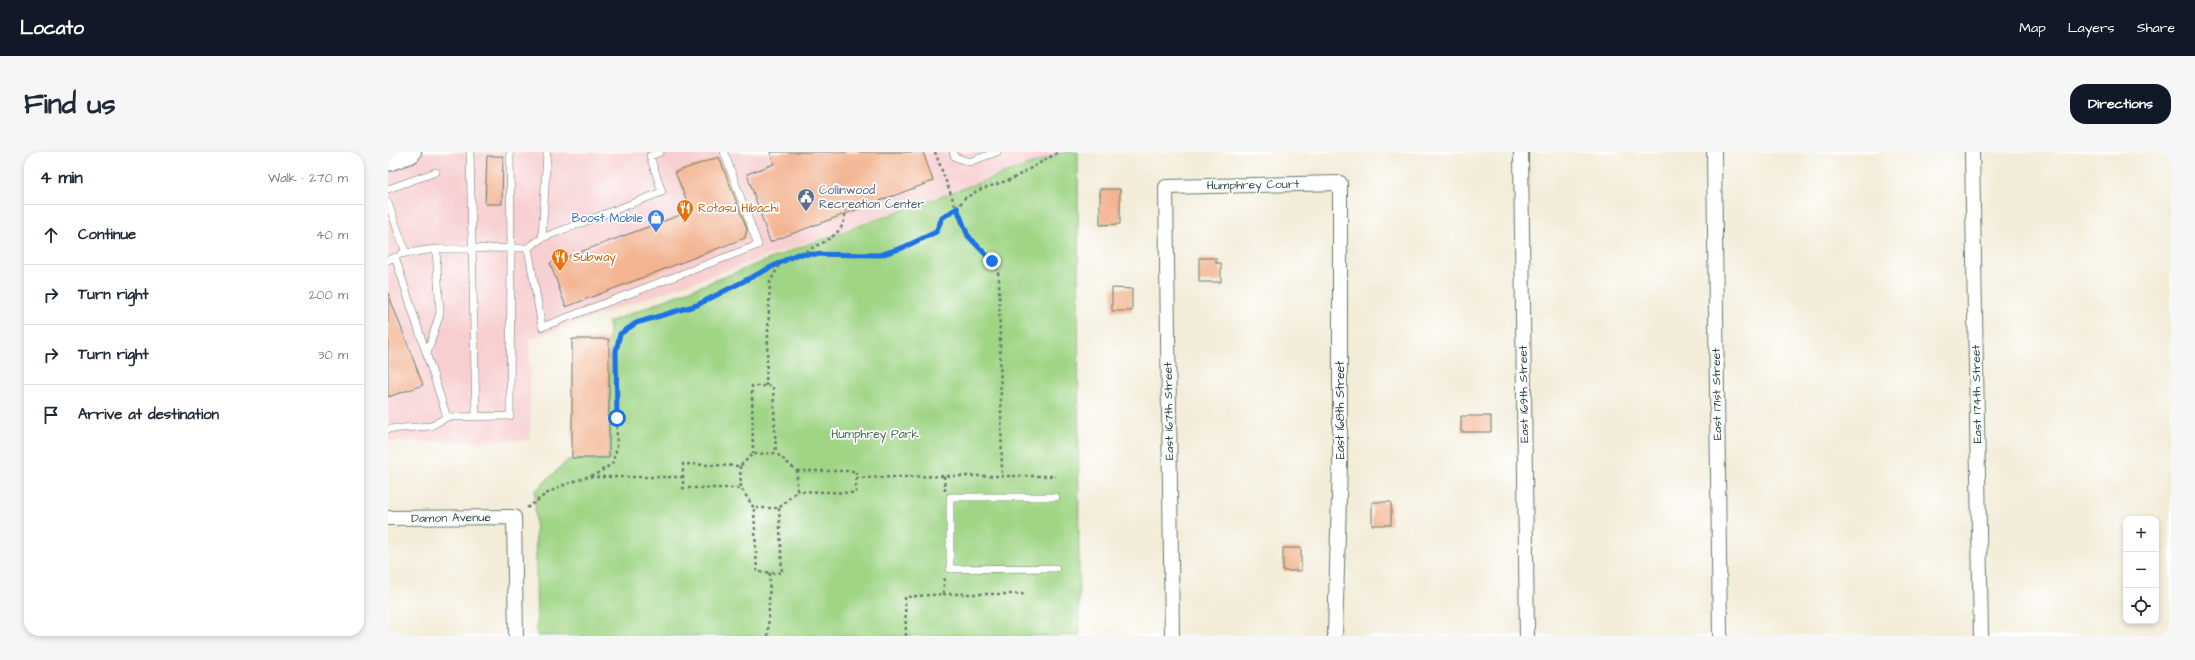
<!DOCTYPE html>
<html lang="en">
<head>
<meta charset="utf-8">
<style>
  :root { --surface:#fff; --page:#f6f6f7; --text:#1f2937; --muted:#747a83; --line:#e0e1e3; --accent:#111827 }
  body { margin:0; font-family:"Architects Daughter",sans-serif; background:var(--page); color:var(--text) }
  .controls { position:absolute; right:12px; bottom:12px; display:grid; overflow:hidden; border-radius:8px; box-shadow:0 2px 6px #0003 }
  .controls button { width:36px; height:36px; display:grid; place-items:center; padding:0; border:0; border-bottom:1px solid var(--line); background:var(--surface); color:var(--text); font:20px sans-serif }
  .stop { position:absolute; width:12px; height:12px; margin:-9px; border:3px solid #1a73e8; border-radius:50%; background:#fff }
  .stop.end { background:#1a73e8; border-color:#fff; box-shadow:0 1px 4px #0008 }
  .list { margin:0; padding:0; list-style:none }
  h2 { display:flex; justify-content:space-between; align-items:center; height:52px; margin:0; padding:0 16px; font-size:17px }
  h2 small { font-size:13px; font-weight:400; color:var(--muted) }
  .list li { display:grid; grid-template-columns:26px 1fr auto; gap:12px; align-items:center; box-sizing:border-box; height:60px; padding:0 16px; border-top:1px solid var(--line) }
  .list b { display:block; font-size:15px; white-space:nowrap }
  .list em { font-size:13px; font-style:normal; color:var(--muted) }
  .icon { flex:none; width:22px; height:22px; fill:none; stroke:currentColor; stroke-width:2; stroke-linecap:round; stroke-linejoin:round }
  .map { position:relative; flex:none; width:1783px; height:484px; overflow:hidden; border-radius:16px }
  header { display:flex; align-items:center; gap:24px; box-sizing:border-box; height:56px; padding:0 20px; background:var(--accent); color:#fff }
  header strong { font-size:19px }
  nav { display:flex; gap:22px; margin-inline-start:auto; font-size:14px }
  .intro { display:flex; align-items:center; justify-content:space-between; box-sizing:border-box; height:96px; padding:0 24px }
  h1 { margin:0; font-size:28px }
  .button { padding:10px 18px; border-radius:16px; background:var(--accent); color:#fff; font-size:14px; font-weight:700 }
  main { display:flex; gap:24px; padding:0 24px }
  aside { flex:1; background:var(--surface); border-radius:16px; box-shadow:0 2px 6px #0003 }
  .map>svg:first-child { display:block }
  .built { fill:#f7cfd0 }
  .green { fill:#a0d586; stroke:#60895d }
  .building { fill:#f3b491 }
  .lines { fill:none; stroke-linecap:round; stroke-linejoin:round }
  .service-casing { stroke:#697a6d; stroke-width:8 }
  .minor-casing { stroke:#697a6d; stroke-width:16 }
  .primary-casing { stroke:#697a6d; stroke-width:24 }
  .path { stroke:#697a6d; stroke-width:2.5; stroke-dasharray:3 3; stroke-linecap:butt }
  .service { stroke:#fff; stroke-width:7 }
  .minor { stroke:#fff; stroke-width:14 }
  .primary { stroke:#fff; stroke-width:22 }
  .route { stroke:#1a73e8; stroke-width:5 }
  .labels { text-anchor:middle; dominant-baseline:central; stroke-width:3.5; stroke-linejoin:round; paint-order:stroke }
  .street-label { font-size:12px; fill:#1f3d34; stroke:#fff }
  .service-label { font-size:12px; fill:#4e5e75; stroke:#fff; text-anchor:start }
  .food-label { font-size:12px; fill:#c56008; stroke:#fff; text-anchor:start }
  .shop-label { font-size:12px; fill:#366cbe; stroke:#fff; text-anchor:end }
  .park-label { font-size:12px; fill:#3f6348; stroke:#fff }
</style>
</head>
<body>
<header>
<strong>Locato</strong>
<nav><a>Map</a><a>Layers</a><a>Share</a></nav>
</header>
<div class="intro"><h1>Find us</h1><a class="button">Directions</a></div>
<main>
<aside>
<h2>4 min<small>Walk · 270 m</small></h2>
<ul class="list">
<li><svg class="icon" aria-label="ahead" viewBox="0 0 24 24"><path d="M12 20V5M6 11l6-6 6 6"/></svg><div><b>Continue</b></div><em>40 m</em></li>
<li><svg class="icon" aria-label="right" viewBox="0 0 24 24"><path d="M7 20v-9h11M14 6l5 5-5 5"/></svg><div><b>Turn right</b></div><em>200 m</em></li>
<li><svg class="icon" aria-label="right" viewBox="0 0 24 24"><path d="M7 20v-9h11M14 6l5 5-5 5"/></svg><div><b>Turn right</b></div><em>30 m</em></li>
<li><svg class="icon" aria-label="arrive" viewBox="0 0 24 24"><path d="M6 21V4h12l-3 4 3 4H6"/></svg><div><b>Arrive at destination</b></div></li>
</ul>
</aside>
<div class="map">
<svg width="1783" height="484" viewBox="0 0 1783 484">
  <rect width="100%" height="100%" fill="#fff"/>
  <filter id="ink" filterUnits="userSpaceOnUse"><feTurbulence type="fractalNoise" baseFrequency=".025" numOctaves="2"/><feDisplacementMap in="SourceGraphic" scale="8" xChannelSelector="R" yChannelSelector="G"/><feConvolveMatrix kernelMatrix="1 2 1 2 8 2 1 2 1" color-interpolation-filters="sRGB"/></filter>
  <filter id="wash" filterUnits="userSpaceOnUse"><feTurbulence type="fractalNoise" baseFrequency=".012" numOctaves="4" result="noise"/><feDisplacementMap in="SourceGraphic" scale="16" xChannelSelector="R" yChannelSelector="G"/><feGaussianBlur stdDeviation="0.9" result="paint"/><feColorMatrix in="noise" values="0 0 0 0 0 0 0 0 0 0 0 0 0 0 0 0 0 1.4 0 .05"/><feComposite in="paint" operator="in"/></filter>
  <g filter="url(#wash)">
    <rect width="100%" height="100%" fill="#f3ecd8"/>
    <path class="built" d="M0,0H677L142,187V288L0,290Z"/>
    <path class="green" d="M677,0H690L691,484H149L147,339L180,308L222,307L221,170L412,95Z"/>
    <g id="blocks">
      <path class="building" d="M382,0H535L545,29L382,90L359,22L386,12Z
        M99,4H115L114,52H97Z
        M331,5L359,77L357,86L178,155L162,111L303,59L287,20Z
        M712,37H732V72L712,73Z
        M811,106H828V111H833V130H811Z
        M724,136L744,137V159H724Z
        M0,141L35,233L0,245Z
        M184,187H221V306H184Z
        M1073,264H1103V280H1073Z
        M984,350H1003V373H984Z
        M895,396H913V419H895Z"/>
    </g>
  </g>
  <g filter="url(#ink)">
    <use href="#blocks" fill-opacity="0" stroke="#697a6d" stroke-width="1"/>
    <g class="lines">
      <g class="service-casing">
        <path id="service" d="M82,0L88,265
          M565,0L567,5L581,10L609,0
          M0,37L48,20
          M0,51L18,101L13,102
          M154,86L159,0
          M140,96L154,175L370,93L336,0
          M18,101L48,97L123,96L122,0
          M0,108L7,105L59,265L122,264L123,96H140L154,86L274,40L262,4L272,0
          M39,202L52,161L48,97
          M0,277L43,274L59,265
          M668,345H562V417L668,416"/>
      </g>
      <g class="minor-casing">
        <path id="minor" d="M1133,0L1139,484
          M1326,0L1332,484
          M1584,0L1593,484
          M0,366L126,365L128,484
          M784,484L778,35L952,31V312L947,484"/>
      </g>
      <g class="primary-casing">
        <path id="primary" d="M0,8L22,0"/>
      </g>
      <path class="path" d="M547,0L576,77L608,113L611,125L614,325
        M411,102L492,103L532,89L548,80L554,66L569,56L577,46L591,38L624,27L671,0
        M378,234L382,130L391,113
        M365,302L364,234H385L388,301
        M352,314L353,336L366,356H391L409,339V319L388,301L365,302L352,314L295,312V336H353
        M409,319H468V341L409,339
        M202,325H295
        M468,326L556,324
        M557,339L556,324H668
        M139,356L158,342L173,334L208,322L224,312L229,296L228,199L232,182L249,171L309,153L436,90C449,82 458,75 457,58
        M366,357L369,420L394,421L391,356
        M555,442H637
        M380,484L382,421
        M518,484L517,445L555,442L557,424"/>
      <use href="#service" class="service"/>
      <use href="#minor" class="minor"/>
      <use href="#primary" class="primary"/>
    </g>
  </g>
  <g class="lines" filter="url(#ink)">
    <path class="route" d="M229,266L228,199L232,182L248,171L309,153L409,102L492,103L514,96L548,80L554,66L569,56L580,84L604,109"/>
  </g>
  <defs>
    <g id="civic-pin" transform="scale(0.9)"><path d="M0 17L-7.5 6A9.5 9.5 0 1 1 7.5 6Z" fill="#5c6f8a" stroke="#fff"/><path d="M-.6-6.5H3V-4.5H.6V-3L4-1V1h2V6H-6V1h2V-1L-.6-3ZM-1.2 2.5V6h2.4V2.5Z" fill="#fff"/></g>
    <g id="restaurant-pin" transform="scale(0.9)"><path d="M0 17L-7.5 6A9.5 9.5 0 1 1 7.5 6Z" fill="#e8710a" stroke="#fff"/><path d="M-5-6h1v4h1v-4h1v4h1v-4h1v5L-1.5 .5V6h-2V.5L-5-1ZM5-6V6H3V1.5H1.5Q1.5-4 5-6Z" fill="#fff"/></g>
    <g id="shop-pin" transform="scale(0.9)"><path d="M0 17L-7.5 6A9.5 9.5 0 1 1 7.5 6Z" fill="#3f7fe0" stroke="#fff"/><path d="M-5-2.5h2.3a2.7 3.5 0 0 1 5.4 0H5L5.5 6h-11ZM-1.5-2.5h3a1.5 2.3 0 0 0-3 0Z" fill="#fff"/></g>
  </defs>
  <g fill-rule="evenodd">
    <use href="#civic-pin" x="418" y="45"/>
    <use href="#restaurant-pin" x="297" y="56"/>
    <use href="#shop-pin" x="268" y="66"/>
    <use href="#restaurant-pin" x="172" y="105"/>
  </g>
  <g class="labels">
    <g class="street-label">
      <text transform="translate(865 33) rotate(-1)">Humphrey Court</text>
      <text transform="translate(1136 242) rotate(-91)">East 169th Street</text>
      <text transform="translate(1329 242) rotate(-91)">East 171st Street</text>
      <text transform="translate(1589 242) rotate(-91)">East 174th Street</text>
      <text transform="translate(952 258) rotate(-90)">East 168th Street</text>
      <text transform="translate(781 259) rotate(-91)">East 167th Street</text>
      <text transform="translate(63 366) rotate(-1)">Damon Avenue</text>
    </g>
    <g class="service-label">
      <text x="431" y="38">Collinwood<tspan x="431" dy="14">Recreation Center</tspan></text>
    </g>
    <g class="food-label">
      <text x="310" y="56">Rotasu Hibachi</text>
      <text x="185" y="105">Subway</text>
    </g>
    <g class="shop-label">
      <text x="255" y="66">Boost Mobile</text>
    </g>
    <g class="park-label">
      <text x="487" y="282">Humphrey Park</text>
    </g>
  </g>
</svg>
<div class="controls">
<button>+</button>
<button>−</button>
<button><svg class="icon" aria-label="locate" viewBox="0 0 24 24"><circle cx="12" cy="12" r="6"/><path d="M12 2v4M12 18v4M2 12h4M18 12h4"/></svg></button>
</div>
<div class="stop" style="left:229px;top:266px"></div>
<div class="stop end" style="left:604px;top:109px"></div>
</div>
</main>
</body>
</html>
